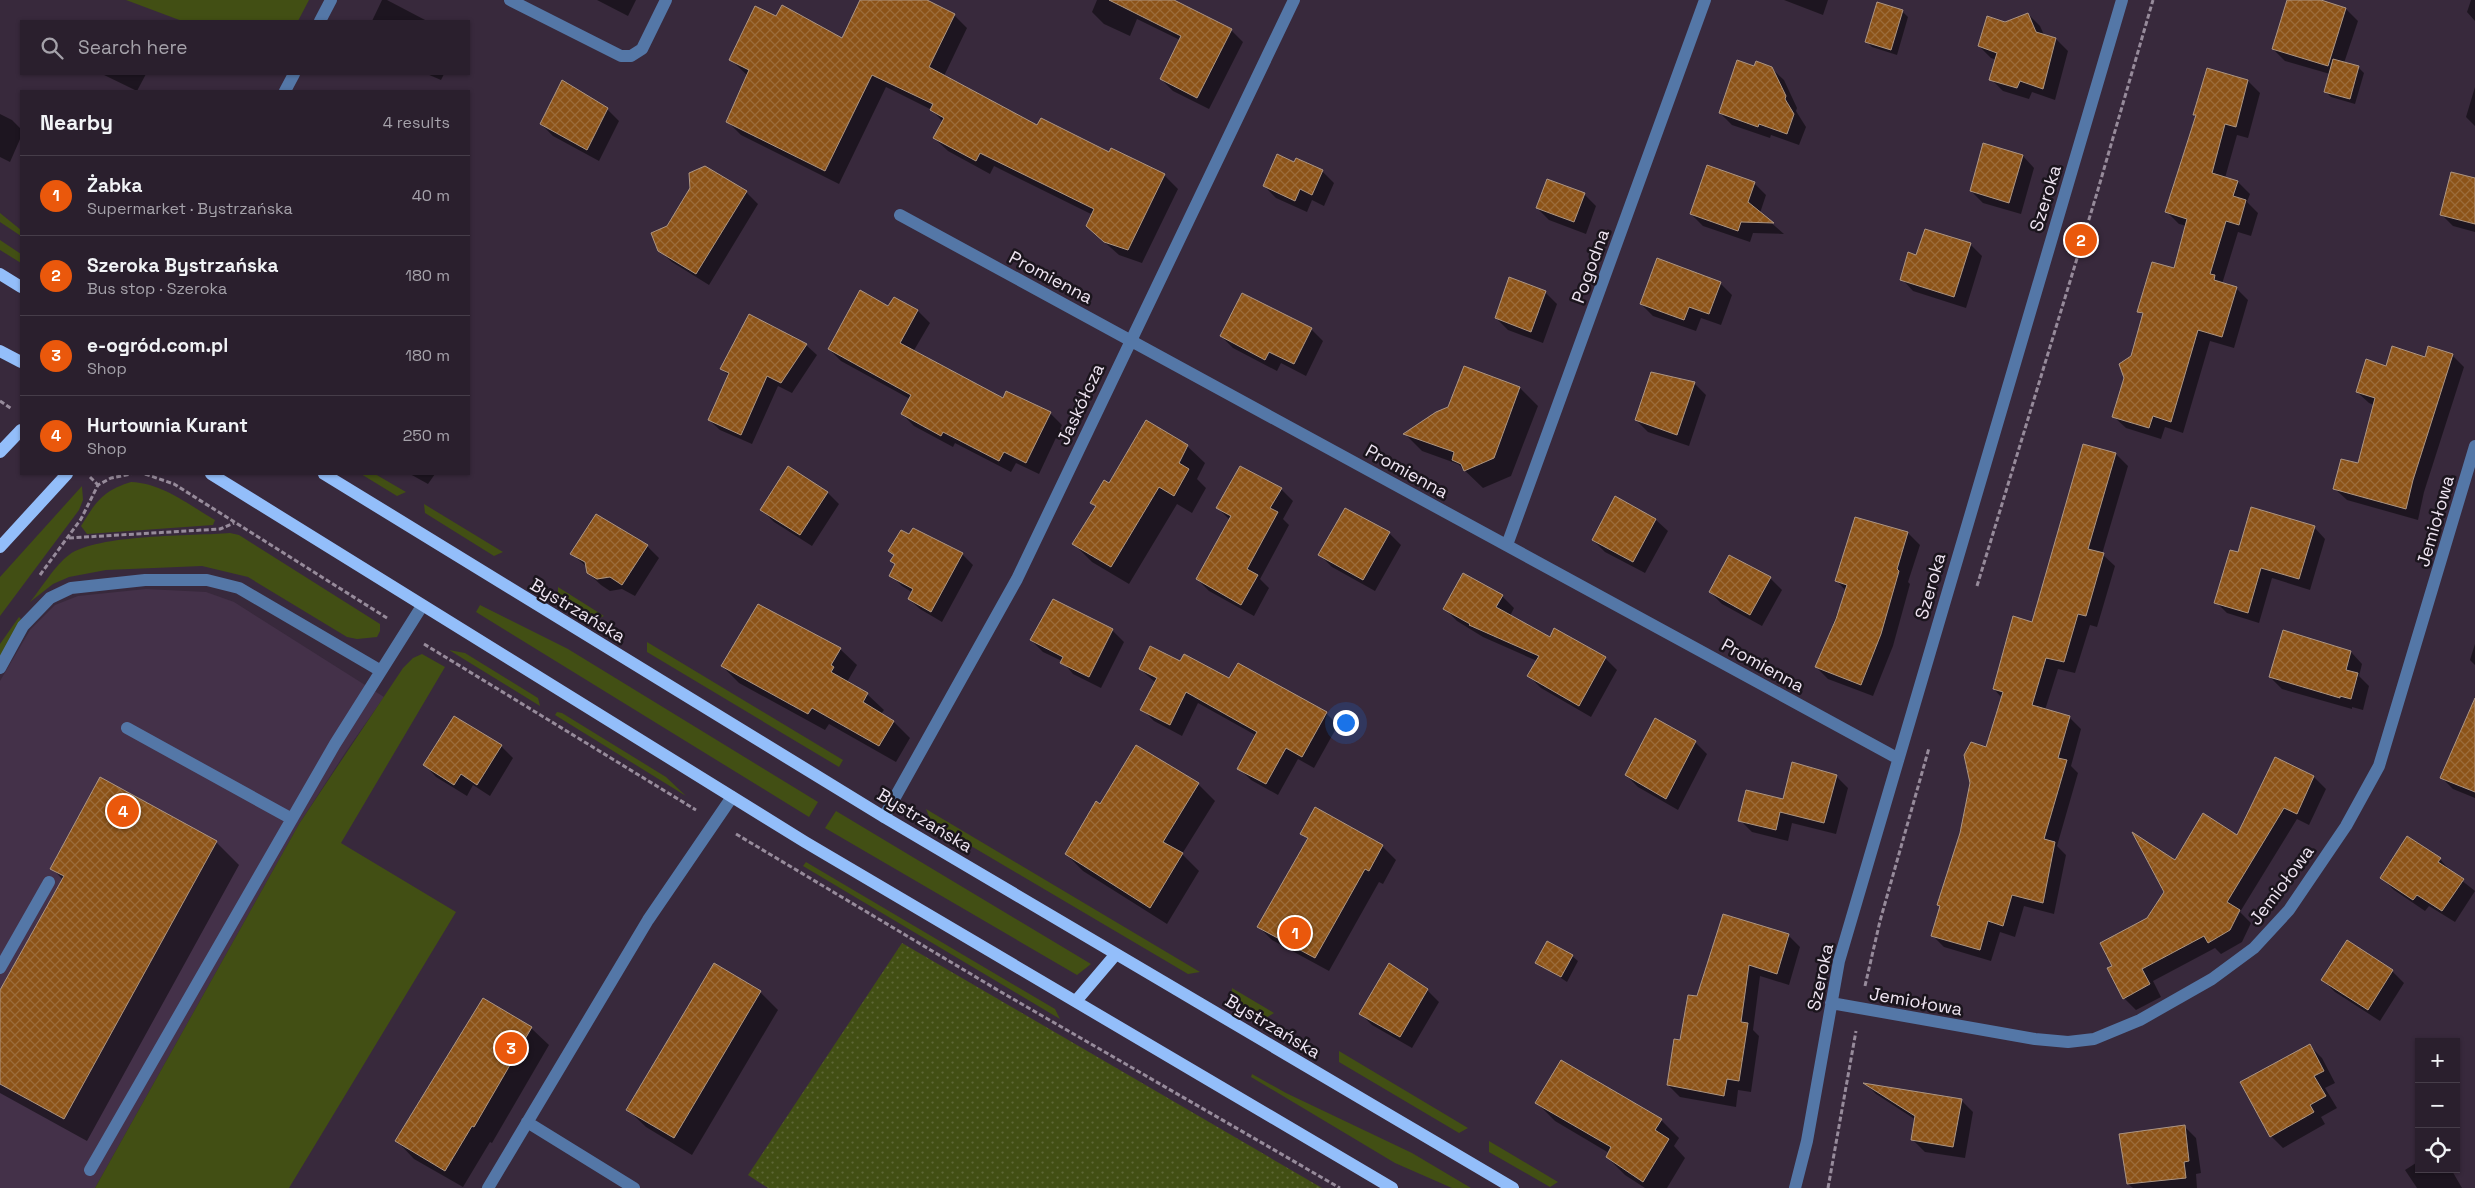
<!DOCTYPE html>
<html lang="en">
<head>
<meta charset="utf-8">
<style>
  :root { --surface:#2a1f2d; --page:#322735; --text:#f1f3f6; --muted:#a5a2aa; --line:#463d49; --accent:#ea580c }
  body { margin:0; font-family:"Space Grotesk",sans-serif; background:var(--page); color:var(--text) }
  .controls { position:absolute; right:15px; bottom:15px; display:grid; overflow:hidden; border-radius:0px; box-shadow:0 1px 4px #0004 }
  .controls button { width:45px; height:45px; display:grid; place-items:center; padding:0; border:0; border-bottom:1px solid var(--line); background:var(--surface); color:var(--text); font:25px sans-serif }
  .you { position:absolute; left:1345px; top:722px; width:18px; height:18px; margin:-12px; border:4px solid #fff; border-radius:50%; background:#1a73e8; box-shadow:0 0 0 8px #1a73e833 }
  .badge { display:grid; place-items:center; width:32px; height:32px; border-radius:50%; background:var(--accent); color:#fff; font-size:16px; font-weight:700 }
  .pin { position:absolute; translate:-50% -50%; border:2px solid #fff; box-shadow:0 1px 5px #0006 }
  .list { margin:0; padding:0; list-style:none }
  h2 { display:flex; justify-content:space-between; align-items:center; height:65px; margin:0; padding:0 20px; font-size:21px }
  h2 small { font-size:16px; font-weight:400; color:var(--muted) }
  .list li { display:grid; grid-template-columns:32px 1fr auto; gap:15px; align-items:center; box-sizing:border-box; height:80px; padding:0 20px; border-top:1px solid var(--line) }
  .list b { display:block; font-size:19px; white-space:nowrap }
  .list p { margin:0; font-size:16px; white-space:nowrap; color:var(--muted) }
  .list em { font-size:16px; font-style:normal; color:var(--muted) }
  .icon { flex:none; width:28px; height:28px; fill:none; stroke:currentColor; stroke-width:2; stroke-linecap:round; stroke-linejoin:round }
  .map { position:relative; flex:none; width:2475px; height:1188px; overflow:hidden }
  .search { position:absolute; background:var(--surface); box-shadow:0 1px 4px #0004; left:20px; top:20px; width:450px; height:55px; display:flex; align-items:center; gap:12px; box-sizing:border-box; padding:0 18px; border-radius:0px; color:var(--muted); font-size:19px }
  .panel { position:absolute; background:var(--surface); box-shadow:0 1px 4px #0004; left:20px; top:90px; width:450px; height:385px; border-radius:0px }
  .map>svg:first-child { display:block }
  .built { fill:#443149 }
  .grass { fill:#424f14 }
  .park { fill:url(#park-dots) }
  .shadow { fill:#0007 }
  .building { fill:url(#building-cross-hatch); stroke:#ad9582 }
  .lines { fill:none; stroke-linecap:round; stroke-linejoin:round }
  .path { stroke:#978b9b; stroke-width:3; stroke-dasharray:5 2.5; stroke-linecap:butt }
  .minor { stroke:#5477a7; stroke-width:12 }
  .major { stroke:#93befa; stroke-width:12 }
  .labels { text-anchor:middle; dominant-baseline:central; stroke-width:5; stroke-linejoin:round; paint-order:stroke }
  .street-label { font-size:18px; fill:#efe5f2; stroke:#1b151d }
</style>
</head>
<body>
<div class="map">
<svg width="2475" height="1188" viewBox="0 0 2475 1188">
  <defs>
    <pattern id="park-dots" width="8" height="8" patternUnits="userSpaceOnUse" patternTransform="scale(1.25)"><rect width="8" height="8" fill="#424f14"/><path d="M2 2h.1M6 6h.1" fill="none" stroke="#5e6837" stroke-width="1.8" stroke-linecap="round"/></pattern>
    <pattern id="building-cross-hatch" width="8" height="8" patternUnits="userSpaceOnUse" patternTransform="scale(1.25)"><rect width="8" height="8" fill="#8c5318"/><path d="M0 0l8 8M0 8l8-8" fill="none" stroke="#9c6c3a"/></pattern>
  </defs>
  <rect width="100%" height="100%" fill="#38293c"/>
  <path class="built" d="M146,589L206,592L234,602L384,697L347,750L299,824L95,1188H0V681L30,630L55,605L78,596Z"/>
  <path class="grass" d="M126,0H309L298,21H182Z
    M0,213L21,230V236L0,222Z
    M0,240L21,254V263L0,250Z
    M361,474H375L406,492L397,496Z
    M131,482C162,483 189,505 215,520L213,525L87,534L81,526C96,502 102,491 131,482Z
    M82,486L83,500L79,510L0,616V577Z
    M424,504L503,552L494,556L425,513Z
    M230,533L239,535L380,624V631L377,637L357,639L347,637L248,577L202,566L106,570L69,577L53,584L30,602C41,589 55,565 69,555C96,534 194,536 230,533Z
    M558,587L604,616L595,620L558,597Z
    M480,605L568,649L818,802L809,817L476,612Z
    M19,617L21,619L0,657V644Z
    M647,642L843,760L839,767L647,652Z
    M449,650L465,653L538,698L540,706Z
    M422,654L445,667L341,843L456,912L289,1188H95L299,824L403,668L413,658Z
    M557,712L562,713L666,777L686,796L555,715Z
    M926,809L1200,972L1188,974L939,827L930,819Z
    M836,811L1091,964L1077,975L825,828Z
    M806,862L1055,1009L1060,1019L803,866Z
    M1232,988L1274,1013L1264,1019L1231,999Z
    M1339,1051L1468,1128L1459,1133L1339,1062Z
    M1252,1074L1286,1093L1412,1153L1471,1188H1452L1395,1163L1251,1077Z
    M1489,1141L1558,1182L1550,1187L1489,1152Z"/>
  <path class="park" d="M902,943L1322,1188H768L748,1175Z"/>
  <path class="shadow" d="M382,0H387L427,21H372Z
    M597,0H636L628,16Z
    M862,0H924L954,15L967,28L944,76L1038,127L1164,175L1178,189L1142,263L1119,255L1101,239L1093,215L994,166L990,174L948,151L934,138L943,122L932,110L886,87L839,184L741,135L727,121L748,76L731,60L777,18L842,40Z
    M1097,0H1171L1231,30L1243,42L1209,109L1173,91L1161,79L1180,40L1137,19L1130,36L1104,24L1092,12Z
    M1784,0H1828L1823,15Z
    M2289,0H2317L2346,9L2358,21L2344,63L2358,67L2364,73L2355,104L2331,97L2325,91L2330,74L2285,61L2273,49Z
    M2471,0H2475V21L2467,12Z
    M1902,11L1908,17L1897,55L1872,47L1866,41Z
    M2028,14L2040,26L2044,35L2056,39L2068,51L2055,100L2032,92L2029,99L2003,91L1991,79L1997,60L1991,58L1979,46L2005,23Z
    M1755,68H1771L1784,80L1797,108L1796,111L1806,127L1799,145L1771,135L1770,138L1732,125L1720,113Z
    M102,74H146L137,91Z
    M427,74H444L441,80Z
    M2248,81L2260,93L2248,138L2237,135L2225,178L2238,182L2250,194L2247,202L2258,213L2251,236L2238,232L2222,284L2236,288L2248,300L2234,348L2210,341L2183,433L2165,427L2161,439L2126,428L2114,417L2143,316L2139,311L2175,270L2187,226L2179,224L2167,212L2197,116L2195,114Z
    M2475,87V126L2466,117Z
    M607,109L619,121L599,161L553,136L541,124Z
    M0,114L12,120L21,129V137L10,162L0,157Z
    M2023,156L2034,168L2021,214L1983,203L1971,191Z
    M1295,164L1322,171L1334,183L1324,206L1312,200L1307,212L1276,198L1264,186Z
    M2475,180V232L2453,226L2441,214Z
    M1754,183L1766,195L1760,213L1784,234L1753,233L1750,242L1703,226L1691,214Z
    M746,192L758,204L709,285L672,262L659,250Z
    M1584,194L1596,206L1586,234L1549,220L1537,208Z
    M1970,244L1982,256L1966,308L1913,291L1902,279L1917,257Z
    M1720,283L1732,295L1721,325L1701,318L1696,331L1653,316L1641,304Z
    M1545,292L1557,304L1543,343L1508,330L1496,318Z
    M1243,294L1311,329L1323,341L1306,376L1281,363L1277,371L1233,348L1221,336Z
    M894,299L918,311L930,323L913,352L1003,399L1007,393L1050,413L1062,425L1039,474L1016,463L1011,472L955,443L953,447L914,426L902,414L910,399L841,361L829,349L889,308Z
    M806,345L817,355L792,393L778,386L752,444L720,430L709,420L729,376L721,368Z
    M2452,355L2464,367L2424,492L2418,520L2347,500L2335,489L2359,464L2374,405L2369,403L2357,392L2386,367Z
    M1465,368L1520,388L1538,406L1511,476L1483,488L1458,464L1422,451L1405,434L1449,408Z
    M1694,383L1706,395L1689,446L1648,432L1636,420Z
    M2084,445L2116,454L2128,466L2102,554L2115,566L2097,627L2090,625L2075,673L2058,669L2045,710L2069,717L2081,729L2071,766L2078,773L2057,846L2066,855L2054,914L2024,906L2015,937L2000,932L1991,961L1944,947L1933,936L2002,698L1994,689L2033,623Z
    M1187,446L1205,463L1197,479L1206,488L1192,513L1177,504L1129,584L1092,562L1074,544L1096,507L1092,503L1110,485Z
    M410,474H435L428,484Z
    M1281,489L1293,501L1283,519L1289,525L1260,579L1269,588L1254,616L1209,591L1197,579L1230,520L1218,508Z
    M827,492L839,504L812,546L774,522L762,510Z
    M1856,518L1908,533L1920,545L1908,582L1910,584L1893,646L1873,696L1828,679L1816,667L1846,591L1837,581Z
    M1656,520L1668,531L1645,573L1605,552L1593,540Z
    M2314,527L2325,539L2310,590L2272,578L2259,623L2227,613L2216,602Z
    M1389,533L1401,545L1375,591L1332,567L1320,555Z
    M647,546L659,558L635,596L622,589L610,591L601,585L588,573L587,567L572,554Z
    M962,554L973,565L942,622L920,609L909,599L913,593L902,586L891,575Z
    M1464,575L1502,596L1514,608L1510,616L1550,638L1605,658L1617,670L1591,717L1541,688L1529,676L1537,661L1483,637L1457,621L1445,609Z
    M1770,578L1782,590L1762,626L1722,604L1710,592Z
    M1112,630L1124,642L1101,688L1073,674L1062,661L1043,652L1031,640Z
    M2475,644V665L2470,660Z
    M840,649L857,665L847,682L867,694L884,710L881,714L894,722L910,738L896,762L829,724L825,730L739,683L722,666Z
    M2351,652L2362,664L2359,676L2369,686L2363,710L2352,707V709L2282,689L2270,677Z
    M1181,663L1326,713L1338,725L1314,768L1298,759L1278,795L1251,780L1239,768L1257,736L1198,703L1182,736L1154,721L1142,709L1156,683L1140,669Z
    M1695,742L1707,754L1678,810L1638,787L1626,775Z
    M2475,742V798L2453,789L2441,777Z
    M501,746L513,758L490,796L473,785L467,796L436,777L425,765Z
    M1137,747L1198,784L1215,801L1182,854L1199,871L1167,924L1083,871L1066,854L1101,806Z
    M2276,759L2314,777L2326,789L2309,825L2297,819L2240,912L2251,923L2242,942L2221,954L2215,948L2153,981L2161,997L2136,1010L2124,998L2114,966L2165,892L2176,862L2238,837Z
    M1836,776L1848,788L1836,834L1792,823L1788,841L1752,832L1740,820Z
    M1302,833L1382,846L1396,860L1383,884L1379,882L1329,971L1272,940L1259,927L1308,840Z
    M216,842L239,865L87,1141L0,1093V993L63,880L52,868Z
    M2440,859L2451,872L2475,891L2455,922L2429,906L2425,911L2394,890L2382,878Z
    M1788,935L1800,947L1789,985L1760,976L1753,1030L1759,1036L1751,1092L1738,1090L1736,1107L1680,1097L1668,1085L1698,998Z
    M1572,956L1578,961L1567,982L1537,962Z
    M714,965L760,992L778,1010L692,1155L646,1127L628,1110Z
    M2392,971L2404,983L2380,1021L2335,992L2323,980Z
    M1427,990L1439,1002L1412,1048L1372,1025L1360,1013Z
    M531,1028L549,1045L492,1143L490,1142L463,1187L414,1159L397,1141Z
    M2310,1046L2322,1058L2335,1083L2325,1088L2337,1108L2321,1117L2325,1124L2283,1148L2271,1136Z
    M1561,1062L1661,1120L1679,1138L1674,1146L1685,1158L1667,1188H1645L1625,1175L1607,1157L1609,1153L1555,1121L1537,1103Z
    M1866,1084L1961,1100L1973,1112L1965,1158L1925,1152L1913,1140L1916,1120L1876,1094Z
    M2184,1126L2196,1138L2201,1173L2196,1174L2197,1188H2133L2128,1184Z
    M2419,1161V1169H2451L2462,1188H2417L2405,1170Z"/>
  <path class="building" d="M860,0H927L955,14L929,67L1037,125L1041,118L1109,152L1111,148L1165,174L1128,250L1104,242L1086,226L1094,209L980,153L976,161L933,138L944,118L930,110L933,104L872,75L825,171L726,122L749,70L729,60L755,6L776,16L782,5L842,38Z
    M1109,0H1174L1232,29L1197,98L1160,79L1181,36Z
    M2287,0H2321L2346,8L2328,66L2272,49Z
    M1877,2L1903,10L1891,50L1865,42Z
    M2028,13L2036,32L2056,38L2043,89L2020,81L2017,88L1989,80L1997,53L1978,46L1987,16L2005,22Z
    M2333,59L2359,66L2350,99L2324,92Z
    M1737,60L1754,66L1756,61L1772,67L1786,96L1785,99L1794,114L1787,134L1759,124L1758,127L1719,113Z
    M2207,68L2248,80L2236,127L2225,124L2212,173L2238,181L2233,196L2246,200L2239,225L2226,221L2210,274L2215,275L2214,280L2237,287L2222,337L2198,330L2171,422L2153,416L2149,428L2112,417L2124,378L2119,364L2131,356L2143,313L2137,312L2152,262L2174,268L2187,219L2165,212L2196,115H2193Z
    M562,80L608,108L587,150L540,124Z
    M1983,143L2023,155L2009,203L1970,191Z
    M1277,154L1294,162L1296,158L1323,170L1312,195L1300,189L1295,201L1263,186Z
    M1707,165L1755,182L1748,202L1774,223L1741,222L1738,231L1690,214Z
    M705,166L747,191L696,274L658,251L651,233L667,226L690,188L689,173Z
    M2451,172L2475,178V224L2440,215Z
    M1547,179L1585,193L1574,222L1536,208Z
    M1925,229L1971,243L1954,297L1900,280L1908,252L1916,255Z
    M1657,258L1721,282L1709,314L1689,307L1684,320L1640,304Z
    M1509,277L1546,291L1531,332L1495,318Z
    M860,290L888,306L894,297L918,310L900,343L1003,398L1006,391L1051,412L1026,463L1004,452L999,461L943,432L941,436L901,414L911,395L828,349Z
    M1242,293L1312,328L1294,364L1269,352L1265,360L1220,336Z
    M749,314L807,344L781,383L767,376L741,435L708,420L729,373L720,369Z
    M2392,346L2425,357L2428,346L2453,354L2413,480L2406,509L2333,489L2341,459L2358,463L2375,398L2356,392L2366,359L2386,366Z
    M1464,366L1520,387L1494,458L1464,471L1461,464L1452,460L1454,452L1403,434L1436,412L1448,407Z
    M1651,372L1695,382L1677,435L1635,420Z
    M1146,420L1188,445L1179,463L1189,469L1174,496L1159,487L1111,567L1072,544L1096,506L1090,503L1104,480L1109,483Z
    M2083,444L2116,453L2088,549L2104,553L2086,616L2078,614L2064,662L2046,658L2032,705L2070,716L2058,758L2067,760L2044,839L2055,842L2043,903L2012,895L2003,926L1988,921L1980,950L1931,936L1940,906L1937,905L1960,833L1970,783L1964,755L1971,742L1986,747L2003,692L1993,689L2013,616L2032,622Z
    M788,466L828,492L800,535L760,510Z
    M1240,466L1282,488L1270,508L1278,512L1247,569L1258,575L1241,605L1196,579L1231,516L1216,508Z
    M1615,496L1656,519L1633,562L1592,540Z
    M2251,507L2315,526L2299,579L2261,568L2248,613L2214,603L2230,550L2238,552Z
    M1345,508L1390,532L1363,580L1318,555Z
    M596,514L648,545L622,585L610,577L597,579L587,573L585,562L570,554Z
    M1855,517L1908,532L1897,569L1899,571L1881,634L1861,685L1815,667L1836,619L1847,585L1835,581Z
    M913,528L963,553L931,612L908,599L913,589L889,576L895,564L890,561L894,555L888,551L901,530L909,534Z
    M1729,555L1771,577L1750,615L1709,592Z
    M1463,573L1503,595L1496,607L1550,637L1554,628L1606,657L1579,706L1527,676L1539,656L1469,625L1470,624L1443,609Z
    M1053,599L1113,629L1089,677L1060,663L1063,657L1030,640Z
    M758,604L841,648L831,665L834,667L831,672L868,693L863,702L894,721L879,746L812,708L808,714L721,666Z
    M2283,630L2351,651L2346,670L2358,673L2351,699L2340,696V698L2269,677Z
    M1150,646L1180,661L1184,654L1229,678L1238,663L1327,712L1302,757L1286,748L1266,784L1237,769L1257,732L1186,692L1170,725L1140,710L1157,678L1139,669Z
    M2475,698V792L2440,778Z
    M454,716L502,745L477,785L461,774L454,785L423,765Z
    M1655,718L1696,741L1666,799L1625,775Z
    M1136,745L1199,783L1163,842L1183,853L1150,908L1065,854L1096,801L1100,804Z
    M2275,757L2314,776L2297,814L2284,808L2227,902L2240,910L2230,930L2208,943L2204,936L2142,969L2150,984L2123,999L2107,968L2112,966L2100,943L2147,918L2164,892L2132,832L2175,860L2203,813L2237,835Z
    M1792,762L1837,775L1824,823L1780,812L1776,830L1738,821L1746,790L1783,799Z
    M100,777L217,841L64,1119L0,1084V990L64,876L50,869Z
    M1315,807L1383,845L1369,871L1365,869L1315,958L1257,927L1308,838L1300,834Z
    M2407,836L2441,858L2438,862L2464,879L2442,911L2417,895L2413,900L2380,878Z
    M1723,914L1789,934L1777,974L1749,965L1741,1022L1748,1023L1739,1081L1727,1079L1724,1096L1667,1085L1674,1039L1680,1040L1688,995L1697,996Z
    M2347,940L2393,970L2368,1010L2321,980Z
    M1547,941L1573,955L1561,977L1535,963Z
    M714,963L761,991L674,1138L626,1110Z
    M1389,963L1428,989L1400,1037L1359,1014Z
    M483,998L532,1027L474,1127L472,1126L445,1171L395,1141Z
    M2310,1044L2324,1071L2314,1076L2326,1096L2310,1105L2314,1112L2270,1137L2240,1082Z
    M1561,1060L1662,1119L1655,1130L1669,1139L1643,1182L1606,1157L1611,1147L1535,1103Z
    M1863,1083L1962,1099L1953,1147L1911,1140L1915,1116Z
    M2185,1125L2189,1161L2184,1162L2186,1178L2127,1184L2119,1134Z"/>
  <g class="lines">
    <path class="path" d="M0,401L12,409
      M145,474L174,484L387,618
      M90,477L98,485
      M69,538L220,529L234,523
      M40,575L81,519L98,485L111,478L131,474
      M1977,586L2097,193L2153,0
      M424,644L696,810
      M736,834L1001,992L1340,1188
      M1865,986L1880,921L1929,748
      M1828,1188L1856,1031"/>
    <path class="minor" d="M510,0L621,56H631L642,49L666,0
      M320,21L331,0
      M285,91L294,74
      M900,215L1897,758
      M1507,545L1705,0
      M0,668L23,626L50,598L71,588L145,580H207L239,588L381,671
      M127,728L292,819
      M884,817L1017,579L1294,0
      M0,968L49,882
      M1831,1003L2035,1039L2068,1042L2094,1039L2140,1020L2212,979L2254,948L2289,910L2346,826L2379,766L2475,446
      M527,1122L634,1188
      M90,1170L335,744L422,606
      M488,1188L648,920L732,797
      M1795,1188L1807,1141L1839,961L2122,0"/>
    <path class="major" d="M0,274L21,287
      M0,351L21,362
      M0,452L21,430
      M211,474L805,842L1392,1188
      M324,474L884,817L1513,1188
      M0,547L67,474
      M1076,1001L1116,954"/>
  </g>
  <g class="labels">
    <g class="street-label">
      <text transform="translate(2045 198) rotate(-73)">Szeroka</text>
      <text transform="translate(1590 266) rotate(-70)">Pogodna</text>
      <text transform="translate(1051 277) rotate(28)">Promienna</text>
      <text transform="translate(1080 404) rotate(-65)">Jaskółcza</text>
      <text transform="translate(1407 471) rotate(29)">Promienna</text>
      <text transform="translate(2435 521) rotate(-74)">Jemiołowa</text>
      <text transform="translate(1930 586) rotate(-74)">Szeroka</text>
      <text transform="translate(578 610) rotate(31)">Bystrzańska</text>
      <text transform="translate(1763 665) rotate(29)">Promienna</text>
      <text transform="translate(925 820) rotate(31)">Bystrzańska</text>
      <text transform="translate(2281 885) rotate(-53)">Jemiołowa</text>
      <text transform="translate(1820 977) rotate(-78)">Szeroka</text>
      <text transform="translate(1916 1001) rotate(10)">Jemiołowa</text>
      <text transform="translate(1273 1026) rotate(31)">Bystrzańska</text>
    </g>
  </g>
</svg>
<div class="controls">
<button>+</button>
<button>−</button>
<button><svg class="icon" aria-label="locate" viewBox="0 0 24 24"><circle cx="12" cy="12" r="6"/><path d="M12 2v4M12 18v4M2 12h4M18 12h4"/></svg></button>
</div>
<div class="you"></div>
<div class="pin badge" style="left:1295px;top:933px">1</div>
<div class="pin badge" style="left:2081px;top:240px">2</div>
<div class="pin badge" style="left:511px;top:1048px">3</div>
<div class="pin badge" style="left:123px;top:811px">4</div>
<div class="search"><svg class="icon" aria-label="search" viewBox="0 0 24 24"><circle cx="10" cy="10" r="6"/><path d="M15 15l6 6"/></svg>Search here</div>
<section class="panel">
<h2>Nearby<small>4 results</small></h2>
<ul class="list">
<li><span class="badge">1</span><div><b>Żabka</b><p>Supermarket · Bystrzańska</p></div><em>40 m</em></li>
<li><span class="badge">2</span><div><b>Szeroka Bystrzańska</b><p>Bus stop · Szeroka</p></div><em>180 m</em></li>
<li><span class="badge">3</span><div><b>e-ogród.com.pl</b><p>Shop</p></div><em>180 m</em></li>
<li><span class="badge">4</span><div><b>Hurtownia Kurant</b><p>Shop</p></div><em>250 m</em></li>
</ul>
</section>
</div>
</body>
</html>
